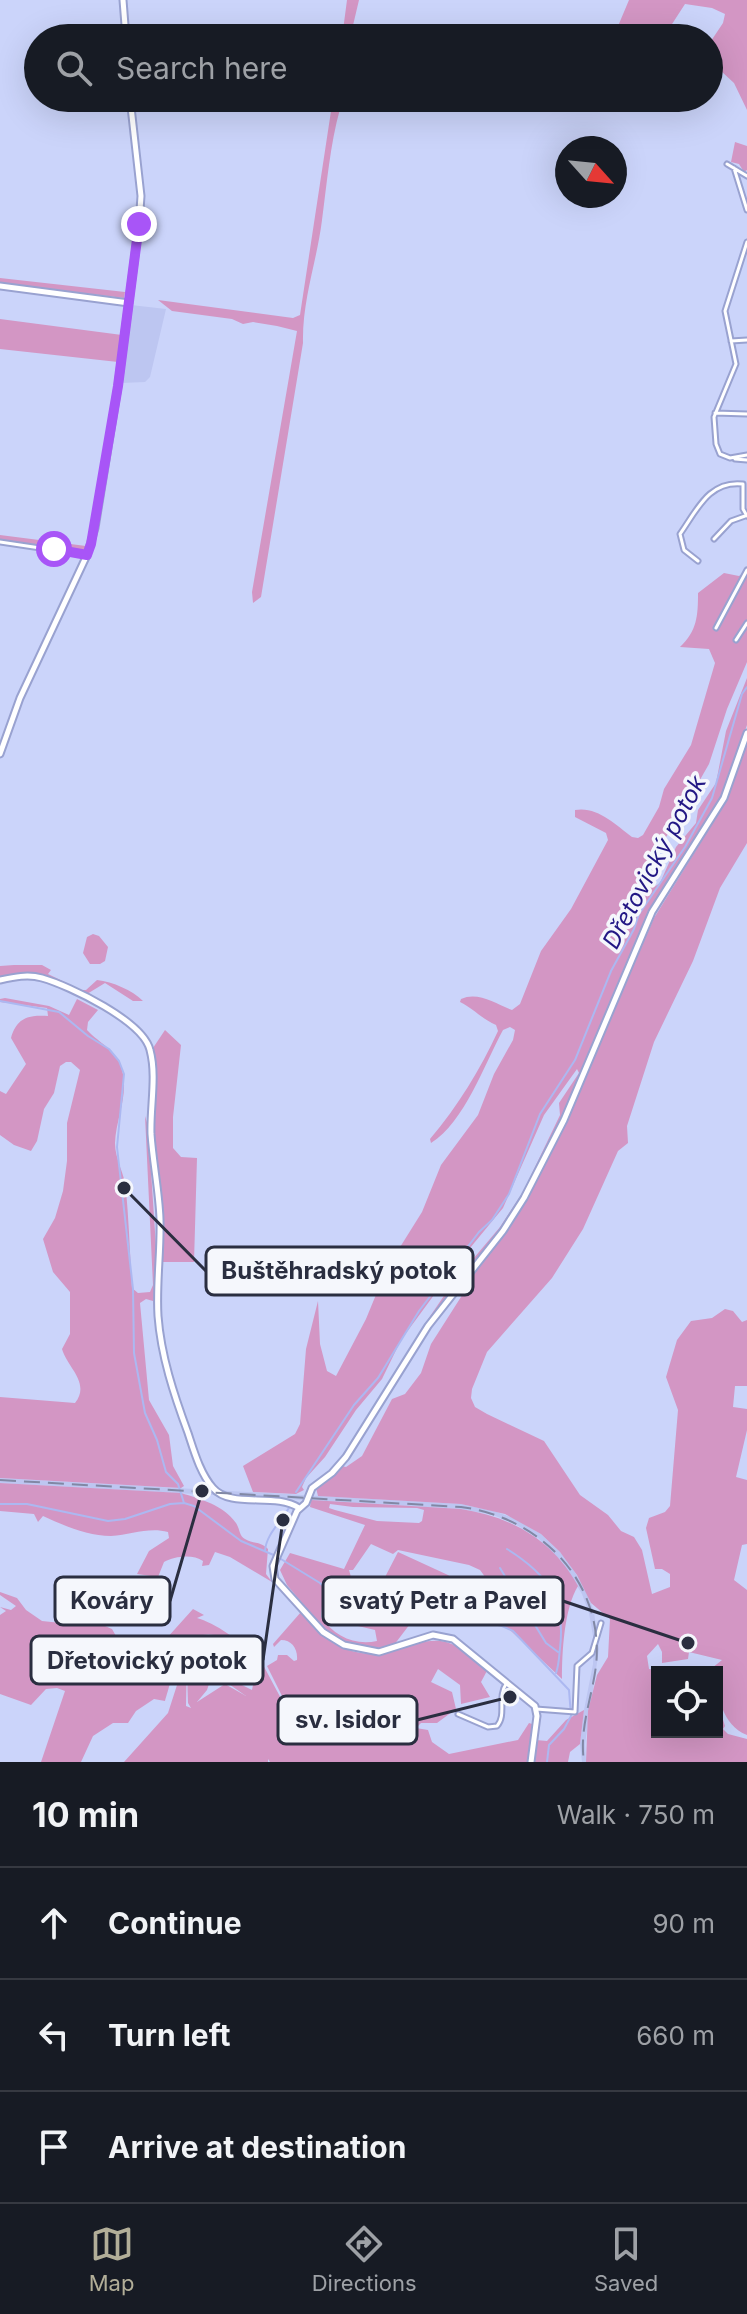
<!DOCTYPE html>
<html lang="en">
<head>
<meta charset="utf-8">
<style>
  :root { --surface:#171b24; --page:#242831; --text:#f1f3f6; --muted:#9ea1a6; --line:#363941; --accent:#b2ae98 }
  body { margin:0; font-family:Inter,sans-serif; background:var(--page); color:var(--text) }
  .controls { position:absolute; right:24px; bottom:24px; display:grid; overflow:hidden; border-radius:0px; box-shadow:0 8px 32px #0002 }
  .controls button { width:72px; height:72px; display:grid; place-items:center; padding:0; border:0; border-bottom:2px solid var(--line); background:var(--surface); color:var(--text); font:40px sans-serif }
  .compass { position:absolute; left:555px; top:136px; width:72px; height:72px; border-radius:50%; background:var(--surface); box-shadow:0 8px 32px #0002; rotate:117deg }
  .stop { position:absolute; width:24px; height:24px; margin:-18px; border:6px solid #a855f7; border-radius:50%; background:#fff }
  .stop.end { background:#a855f7; border-color:#fff; box-shadow:0 2px 8px #0008 }
  .list { margin:0; padding:0; list-style:none }
  h2 { display:flex; justify-content:space-between; align-items:center; height:104px; margin:0; padding:0 32px; font-size:34px }
  h2 small { font-size:26px; font-weight:400; color:var(--muted) }
  .list li { display:grid; grid-template-columns:52px 1fr auto; gap:24px; align-items:center; box-sizing:border-box; height:112px; padding:0 32px; border-top:2px solid var(--line) }
  .list b { display:block; font-size:30px; white-space:nowrap }
  .list em { font-size:26px; font-style:normal; color:var(--muted) }
  .icon { flex:none; width:44px; height:44px; fill:none; stroke:currentColor; stroke-width:2; stroke-linecap:round; stroke-linejoin:round }
  .map { position:relative; flex:none; width:747px; height:1762px; overflow:hidden }
  .search { position:absolute; background:var(--surface); box-shadow:0 8px 32px #0002; left:24px; right:24px; top:24px; height:88px; display:flex; align-items:center; gap:20px; box-sizing:border-box; padding:0 28px; border-radius:44px; color:var(--muted); font-size:30px }
  .sheet { height:440px; background:var(--surface) }
  nav { display:flex; justify-content:space-around; align-items:center; box-sizing:border-box; height:112px; border-top:2px solid var(--line); background:var(--surface); font-size:22px; color:var(--muted) }
  nav a { display:grid; justify-items:center; gap:4px }
  nav .on { color:var(--accent) }
  .map>svg:first-child { display:block }
  .built { fill:#bdc6f1 }
  .green { fill:#d396c4; fill-rule:evenodd }
  .lines { fill:none; stroke-linecap:round; stroke-linejoin:round }
  .stream { stroke:#acb8f1; stroke-width:2 }
  .street-casing { stroke:#99a2d0; stroke-width:7 }
  .secondary-casing { stroke:#99a2d0; stroke-width:9 }
  .street { stroke:#fff; stroke-width:3 }
  .secondary { stroke:#fff; stroke-width:5 }
  .rail { stroke:#8188a5; stroke-width:2; stroke-dasharray:16 8; stroke-linecap:butt }
  .route { stroke:#a855f7; stroke-width:10 }
  .labels { text-anchor:middle; dominant-baseline:central; stroke-width:7; stroke-linejoin:round; paint-order:stroke }
  .water-label { font-size:24px; font-style:italic; fill:#231885; stroke:#f5f7fc }
  .leader { fill:none; stroke:#2a2e40; stroke-width:3 }
  .callout-dot { fill:#2a2e40; stroke:#f5f7fc; stroke-width:3 }
  .callout { fill:#f5f7fc; stroke:#2a2e40; stroke-width:3 }
  .callout-label { font-size:24px; text-anchor:middle; font-weight:bold; fill:#2a2e40 }
</style>
</head>
<body>
<div class="map">
<svg width="747" height="1762" viewBox="0 0 747 1762">
  <rect width="100%" height="100%" fill="#cbd4fa"/>
  <path class="built" d="M131,305L166,309L150,377L145,382L121,383Z
    M0,1478L461,1504L494,1511L516,1519L541,1534L566,1558L587,1592L594,1612L599,1649L585,1744L586,1762H582L580,1744L584,1710L593,1664L594,1642L589,1613L582,1594L562,1562L538,1538L513,1523L493,1515L461,1509L0,1483Z"/>
  <path class="green" d="M347,0H359L350,38H342Z
    M629,0H747V110L734,83L721,71L709,44L723,23L725,14L712,8L685,4L663,38H613Z
    M333,98H341L340,109C330,145 327,183 322,220C317,261 302,300 303,343L261,597L253,603L252,592L297,331L277,326L253,322L243,324L232,319L172,311L158,300L293,318L300,315Z
    M735,142L747,146V170L744,172L739,164L731,162Z
    M0,278L125,292L124,298L0,283Z
    M0,319L122,335L118,362L0,349Z
    M0,535L86,546L84,552L74,551L0,540Z
    M747,571V662L727,709L709,764L673,827L642,871L640,876L654,887L660,883L676,847L696,823L698,810L716,783L726,731L747,678V725L722,797L649,916L609,1004L561,1119L538,1166L501,1230L418,1334L452,1284L500,1227L523,1192L560,1115L559,1103L579,1073L577,1069L544,1115L503,1208L456,1265L401,1340L382,1379L356,1410L325,1457L306,1478L302,1487L304,1490L296,1494L253,1492L243,1466L295,1434L300,1424L306,1349L318,1301L320,1344L327,1371L336,1376L366,1319L387,1268L422,1212L441,1165L478,1115L494,1074L513,1040L515,1030L510,1027L503,1030C485,1063 464,1123 431,1143L430,1139C458,1106 480,1070 498,1031L496,1025C482,1019 474,1009 460,1002L461,999C478,991 496,1004 512,1010L520,1004L541,951L571,909L608,840L606,833L575,817V810C597,806 615,824 632,837L638,838L643,835L659,807L664,789L691,745L715,663L709,649L680,647C697,631 698,616 698,593L724,573L739,576Z
    M747,739V843L720,888L693,961L654,1042L627,1126L628,1143L618,1151L583,1229L552,1278L487,1352L472,1389L471,1398L475,1407L487,1414L544,1441L580,1495L608,1515L621,1531L634,1537L642,1550L652,1594L670,1587V1574L662,1569H655L646,1528L649,1518L665,1512L670,1506L678,1410L666,1377L677,1340L691,1321L712,1318L725,1309L733,1311L742,1322L747,1320V1386H735L733,1407L747,1409V1430L736,1477L747,1480V1544L742,1545L734,1580L747,1590V1735C722,1725 717,1696 717,1672H707L722,1660L689,1652L688,1659L662,1663V1652L658,1644L647,1656L649,1669L655,1670L657,1675V1732H717V1700L725,1726L723,1729L728,1734L747,1739V1762H586L588,1711L597,1675L608,1657L610,1619L591,1603L577,1575L560,1552L541,1534L505,1514L461,1504L318,1496L316,1488L342,1466L346,1467L362,1456L392,1399L405,1394L421,1373L431,1344L468,1286L464,1282L505,1233L542,1169L566,1121L654,918L727,800Z
    M93,934L99,936L108,947L105,961L100,964H90L83,953L87,937Z
    M14,965H42L51,970L48,974L81,990H86L97,980C113,982 132,990 143,1001H133L105,983L87,994L124,1017L146,1039L112,1011L42,978L27,976L0,980V966Z
    M5,998L49,1006L69,1015L77,999L98,1010L88,1022L87,1030C100,1044 117,1050 122,1070C129,1095 116,1118 115,1143C115,1160 125,1174 126,1190C129,1223 130,1256 132,1288L138,1293L150,1292L153,1285L145,1116L148,1126L157,1262L156,1293L158,1343L153,1301L146,1299L140,1303L149,1400L169,1435L173,1466L184,1486L181,1488L0,1478V1397L75,1403C91,1383 67,1367 62,1349L70,1334V1292L53,1272L43,1239L55,1218L63,1191L67,1161V1123L80,1070L71,1062H66L60,1066L54,1093L44,1109L37,1141L31,1151L14,1145L0,1135V1091L6,1094L26,1064L11,1038C17,1017 29,1015 48,1016L47,1008L0,1002V999Z
    M165,1030L181,1045L173,1117V1148L181,1157L197,1158L194,1262H160V1217L151,1134V1051Z
    M0,1483L181,1493C201,1499 223,1505 236,1523C240,1529 239,1536 245,1539C253,1544 260,1541 268,1549L266,1574L272,1582L230,1557L215,1552L209,1565L202,1566L203,1561C193,1554 175,1556 164,1562L158,1577L137,1574L149,1551L169,1538L168,1532C148,1527 131,1535 111,1536C88,1536 65,1526 43,1516L38,1522L34,1514L0,1511Z
    M311,1500L461,1509C512,1517 553,1540 578,1586C564,1609 562,1652 562,1679L510,1630L481,1616L460,1612L461,1615L419,1620L410,1624L394,1645L381,1648L358,1646L332,1636L324,1629L287,1585L280,1570L290,1553L344,1569L365,1525L310,1507ZM330,1504L353,1507L417,1508L424,1510L422,1521L419,1523L377,1521L335,1510L329,1508ZM371,1544L393,1554L398,1550L469,1565L480,1570L494,1589L491,1591L483,1588L472,1597L452,1583L453,1579L448,1575L398,1552L369,1608C356,1607 343,1605 339,1590L346,1579L351,1577L349,1570H353ZM322,1606L358,1626L375,1630L377,1641C355,1646 334,1636 321,1617Z
    M0,1592L17,1598L26,1610L42,1621L61,1623L91,1620L112,1629L129,1659L134,1658L146,1645L152,1651L157,1649L193,1609L204,1615L197,1618C213,1622 245,1643 253,1656L239,1657L214,1635C179,1629 173,1678 165,1701L154,1699L136,1711L128,1723H113L93,1736L81,1762H41L65,1691L57,1688L46,1689L31,1705L0,1694V1615L6,1611L0,1607L11,1610L16,1606L0,1595Z
    M301,1612C316,1622 324,1640 343,1648C387,1666 414,1634 446,1642C461,1646 475,1660 488,1669L481,1682L490,1697L461,1704L460,1685L438,1669L431,1682L452,1692L456,1709L437,1723H421L416,1728L428,1730L432,1742L449,1754L518,1740L529,1723L532,1724L528,1762H270L268,1759V1762H124L168,1713L187,1654L186,1706L191,1708L188,1703C188,1687 182,1641 209,1644C218,1645 224,1652 229,1659L215,1666L207,1690L197,1702L225,1684L246,1696L226,1682L221,1671L225,1669L232,1680L252,1690L255,1675L251,1668L261,1661L285,1706L306,1734L309,1732L291,1714L267,1666L277,1660L278,1655H287L294,1661L297,1660C298,1649 292,1640 281,1640L274,1647L273,1644Z
    M584,1710L580,1744L570,1752L568,1762H535L536,1740L547,1741L566,1720Z"/>
  <g class="lines">
    <path class="stream" d="M0,1001L59,1012L88,1036L109,1049L119,1061L124,1074L117,1147L133,1289L134,1353L145,1413L157,1440L166,1472L178,1484L184,1503
      M296,1492L354,1405L378,1378L419,1311L479,1232L492,1220L509,1194L540,1114L575,1060L611,971L634,929L639,914L685,847L712,798L742,694L747,687
      M0,1504H27L108,1521L125,1519L170,1504L184,1503L194,1506L241,1541L276,1556L320,1583L350,1614L366,1619L443,1612L502,1626L513,1631L569,1690L571,1716L564,1729L549,1745L547,1762
      M507,1549C547,1574 566,1599 560,1648C559,1657 559,1665 556,1673
      M265,1551C266,1534 282,1521 290,1506
      M500,1568L546,1643L558,1652"/>
    <g class="street-casing">
      <path id="street" d="M727,164L747,176
        M734,168L747,210
        M747,242L725,311L736,364L714,417L716,444L720,454L730,458L747,455
        M731,341L747,340
        M715,413L747,414
        M735,459L747,460
        M714,539L731,521L745,516
        M0,542L87,555
        M698,561L684,550L680,534C697,510 709,480 743,484V509L747,516
        M716,628L747,570
        M736,640L747,623
        M536,1709L575,1712L577,1666L592,1653L601,1623
        M458,1714L488,1727L497,1726C507,1715 497,1697 506,1684"/>
    </g>
    <g class="secondary-casing">
      <path id="secondary" d="M123,0L126,38
        M0,286L129,303
        M0,754L20,698L87,555L95,528L118,386L139,224L141,196L130,98
        M0,980C14,977 28,974 42,978C70,986 143,1021 150,1050C157,1076 150,1107 151,1134C153,1163 159,1191 160,1219C161,1251 156,1284 158,1316C161,1356 174,1395 188,1433C194,1451 200,1473 213,1488C231,1509 275,1492 299,1508
        M531,1762L537,1716L535,1706L453,1639L433,1635L379,1652L344,1645L323,1632L275,1579L273,1566L297,1511L306,1503L312,1488L332,1473L346,1457L428,1326L503,1231L524,1198L564,1120L652,912L724,798L747,733"/>
    </g>
    <use href="#street" class="street"/>
    <use href="#secondary" class="secondary"/>
    <path class="rail" d="M0,1480L461,1507C540,1517 605,1582 596,1666C592,1698 579,1728 584,1762"/>
  </g>
  <g class="lines">
    <path class="route" d="M54,549L87,555L91,544L118,386L139,224"/>
  </g>
  <g class="labels">
    <g class="water-label">
      <text transform="translate(654 862) rotate(-62)">Dřetovický potok</text>
    </g>
  </g>
  <path class="leader" d="M124 1188L206 1271M202 1491L170 1601M688 1643L563 1601M283 1520L263 1660M510 1697L417 1720"/>
  <g class="callout-dot">
    <circle cx="124" cy="1188" r="8"/>
    <circle cx="202" cy="1491" r="8"/>
    <circle cx="688" cy="1643" r="8"/>
    <circle cx="283" cy="1520" r="8"/>
    <circle cx="510" cy="1697" r="8"/>
  </g>
  <g class="callout">
    <rect x="206" y="1247" width="267" height="48" rx="8"/>
    <rect x="55" y="1577" width="115" height="48" rx="8"/>
    <rect x="323" y="1577" width="240" height="48" rx="8"/>
    <rect x="31" y="1636" width="232" height="48" rx="8"/>
    <rect x="278" y="1696" width="139" height="48" rx="8"/>
  </g>
  <g class="callout-label">
    <text x="339" y="1279">Buštěhradský potok</text>
    <text x="112" y="1609">Kováry</text>
    <text x="443" y="1609">svatý Petr a Pavel</text>
    <text x="147" y="1669">Dřetovický potok</text>
    <text x="348" y="1728">sv. Isidor</text>
  </g>
</svg>
<div class="controls">
<button><svg class="icon" aria-label="locate" viewBox="0 0 24 24"><circle cx="12" cy="12" r="6"/><path d="M12 2v4M12 18v4M2 12h4M18 12h4"/></svg></button>
</div>
<svg class="compass" viewBox="-18 -18 36 36"><path d="M0-13l5 13h-10z" fill="#e53935"/><path d="M0 13l5-13h-10z" fill="#9ea1a6"/></svg>
<div class="stop" style="left:54px;top:549px"></div>
<div class="stop end" style="left:139px;top:224px"></div>
<div class="search"><svg class="icon" aria-label="search" viewBox="0 0 24 24"><circle cx="10" cy="10" r="6"/><path d="M15 15l6 6"/></svg>Search here</div>
</div>
<section class="sheet">
<h2>10 min<small>Walk · 750 m</small></h2>
<ul class="list">
<li><svg class="icon" aria-label="ahead" viewBox="0 0 24 24"><path d="M12 20V5M6 11l6-6 6 6"/></svg><div><b>Continue</b></div><em>90 m</em></li>
<li><svg class="icon" aria-label="left" viewBox="0 0 24 24"><path d="M17 20v-9H6M10 6l-5 5 5 5"/></svg><div><b>Turn left</b></div><em>660 m</em></li>
<li><svg class="icon" aria-label="arrive" viewBox="0 0 24 24"><path d="M6 21V4h12l-3 4 3 4H6"/></svg><div><b>Arrive at destination</b></div></li>
</ul>
</section>
<nav>
<a class="on"><svg class="icon" aria-label="map" viewBox="0 0 24 24"><path d="M3 6l6-2 6 2 6-2v14l-6 2-6-2-6 2zM9 4v14M15 6v14"/></svg>Map</a>
<a><svg class="icon" aria-label="directions" viewBox="0 0 24 24"><path d="M12 3l9 9-9 9-9-9zM9 14v-3h6M13 9l2 2-2 2"/></svg>Directions</a>
<a><svg class="icon" aria-label="saved" viewBox="0 0 24 24"><path d="M7 4h10v16l-5-4-5 4z"/></svg>Saved</a>
</nav>
</body>
</html>
